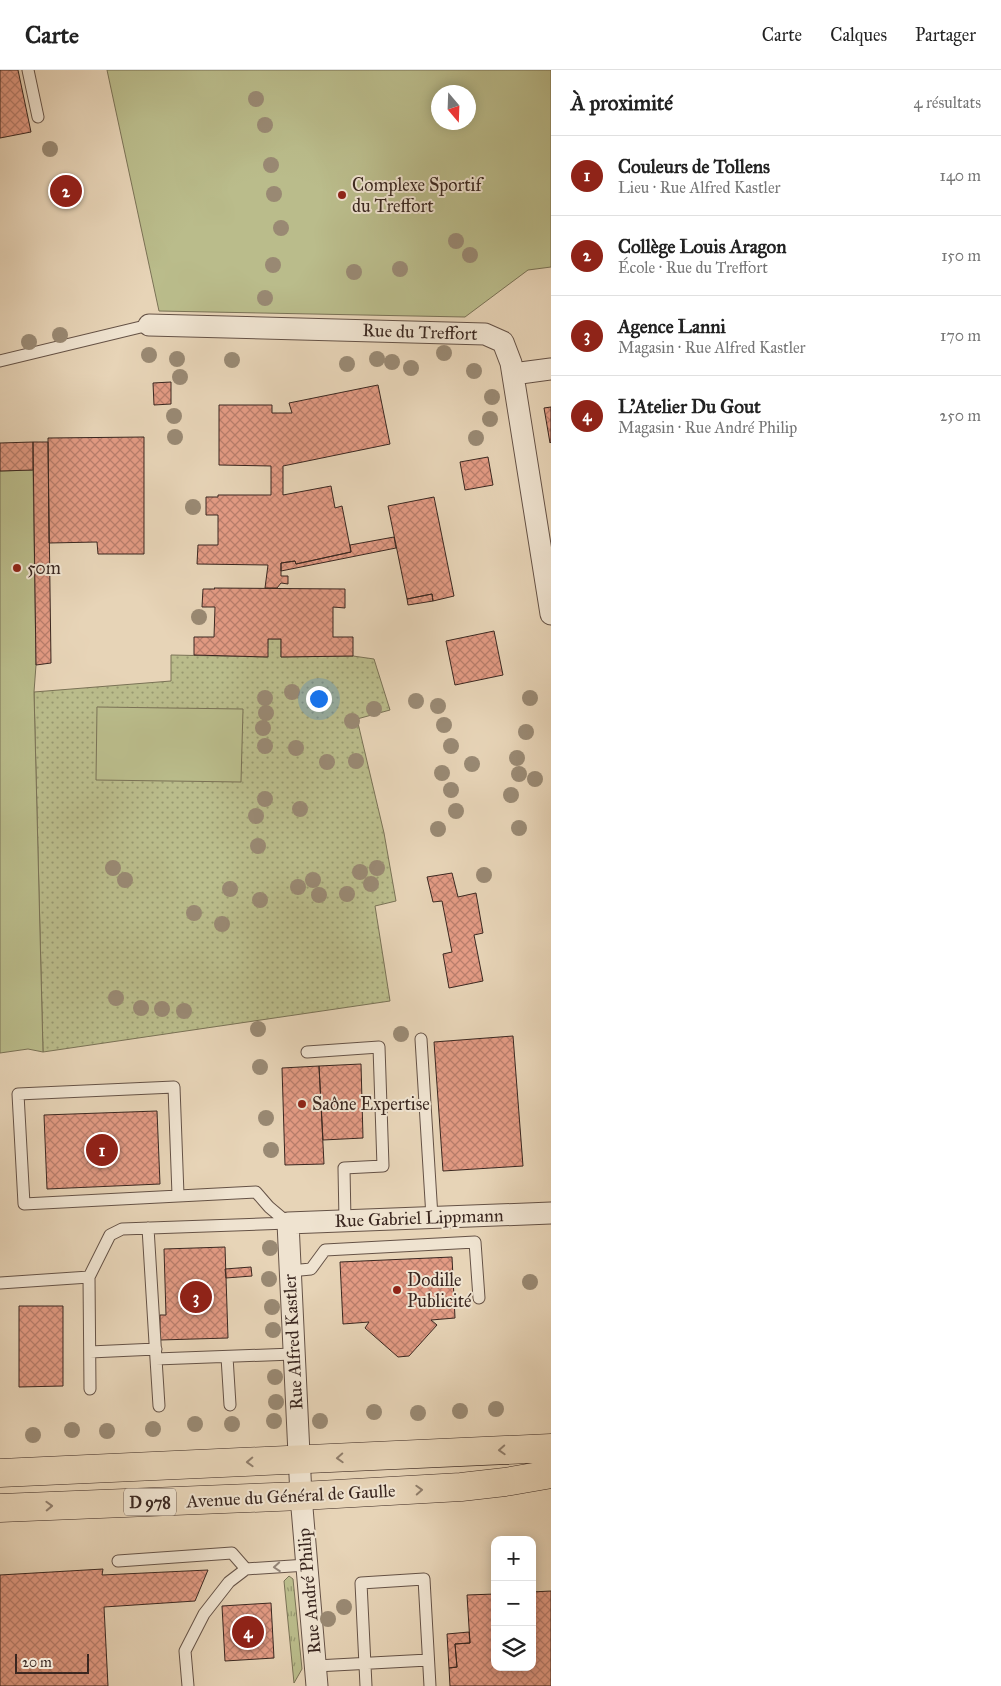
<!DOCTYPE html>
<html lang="fr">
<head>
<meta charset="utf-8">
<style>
  :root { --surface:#fff; --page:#f6f6f6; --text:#222; --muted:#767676; --line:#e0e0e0; --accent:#8f2418 }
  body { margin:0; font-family:"IM FELL Great Primer",serif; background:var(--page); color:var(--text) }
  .controls { position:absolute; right:15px; bottom:15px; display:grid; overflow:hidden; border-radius:10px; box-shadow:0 2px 12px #0003 }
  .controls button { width:45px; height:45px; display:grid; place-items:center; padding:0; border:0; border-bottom:1px solid var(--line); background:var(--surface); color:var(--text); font:25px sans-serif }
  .compass { position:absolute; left:431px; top:15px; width:45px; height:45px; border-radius:50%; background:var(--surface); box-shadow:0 2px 12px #0003; rotate:161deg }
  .scale { position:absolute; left:15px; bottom:12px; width:74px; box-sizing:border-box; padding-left:5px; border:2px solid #3a2720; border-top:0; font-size:14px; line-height:18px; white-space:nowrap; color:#3a2720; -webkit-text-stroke:4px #efe3d0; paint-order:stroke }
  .you { position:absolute; left:318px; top:628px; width:18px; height:18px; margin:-12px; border:4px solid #fff; border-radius:50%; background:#1a73e8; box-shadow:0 0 0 8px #1a73e833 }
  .badge { display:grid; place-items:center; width:32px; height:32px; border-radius:50%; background:var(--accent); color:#fff; font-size:16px; font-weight:700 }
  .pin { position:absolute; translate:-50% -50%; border:2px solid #fff; box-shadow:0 1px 5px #0006 }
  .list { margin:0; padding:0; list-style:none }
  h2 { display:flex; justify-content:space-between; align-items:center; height:65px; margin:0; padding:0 20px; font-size:21px }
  h2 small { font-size:16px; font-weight:400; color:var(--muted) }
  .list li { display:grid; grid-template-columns:32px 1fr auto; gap:15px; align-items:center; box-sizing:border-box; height:80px; padding:0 20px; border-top:1px solid var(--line) }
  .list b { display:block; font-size:19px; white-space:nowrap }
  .list p { margin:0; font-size:16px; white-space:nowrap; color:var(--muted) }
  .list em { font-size:16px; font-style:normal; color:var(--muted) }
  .icon { flex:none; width:28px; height:28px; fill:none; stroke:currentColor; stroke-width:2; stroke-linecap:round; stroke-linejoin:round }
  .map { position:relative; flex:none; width:551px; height:1616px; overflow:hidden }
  header { display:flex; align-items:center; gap:30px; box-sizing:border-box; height:70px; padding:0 25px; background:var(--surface); border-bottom:1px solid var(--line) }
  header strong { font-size:24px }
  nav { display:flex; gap:28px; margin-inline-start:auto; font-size:18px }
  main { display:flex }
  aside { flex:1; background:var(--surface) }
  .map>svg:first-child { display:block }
  .grass { fill:url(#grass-tufts); stroke:#7a7256 }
  .park { fill:url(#park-dots); stroke:#7a7256 }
  .garden { fill:#babc8b; stroke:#7a7256; fill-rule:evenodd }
  .building { fill:url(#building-cross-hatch); stroke:#3a2720 }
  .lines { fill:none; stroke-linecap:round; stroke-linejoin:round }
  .lane-casing { stroke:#655246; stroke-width:13 }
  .street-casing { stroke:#655246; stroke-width:23 }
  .primary-casing { stroke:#3a2720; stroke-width:29 }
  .lane { stroke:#efe3d0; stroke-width:11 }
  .street { stroke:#efe3d0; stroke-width:21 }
  .primary { stroke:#e7d4b7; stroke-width:28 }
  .tree { fill:#998973 }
  .oneway { stroke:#907e6c }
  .oneway2 { stroke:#948578 }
  .poi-dot { fill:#8f2418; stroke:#efe3d0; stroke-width:2 }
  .labels { text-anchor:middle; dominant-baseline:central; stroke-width:4; stroke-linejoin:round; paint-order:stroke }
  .shield { fill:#efe3d0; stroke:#705f55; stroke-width:1 }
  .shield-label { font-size:16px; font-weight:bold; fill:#3a2720 }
  .poi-label { font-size:18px; fill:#3a2720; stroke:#efe3d0; text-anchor:start }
  .street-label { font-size:18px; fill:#3a2720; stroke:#efe3d0 }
</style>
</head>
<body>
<header>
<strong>Carte</strong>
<nav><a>Carte</a><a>Calques</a><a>Partager</a></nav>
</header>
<main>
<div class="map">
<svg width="551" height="1616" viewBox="0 0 551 1616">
  <defs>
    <pattern id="grass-tufts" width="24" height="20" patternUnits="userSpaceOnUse" patternTransform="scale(1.25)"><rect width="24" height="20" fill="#babc8b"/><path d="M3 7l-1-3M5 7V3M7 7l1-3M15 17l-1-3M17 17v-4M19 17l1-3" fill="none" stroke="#989971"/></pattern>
    <pattern id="park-dots" width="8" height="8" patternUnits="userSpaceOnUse" patternTransform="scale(1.25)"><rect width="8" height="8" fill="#babc8b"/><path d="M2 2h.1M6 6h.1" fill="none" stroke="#989971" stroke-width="1.8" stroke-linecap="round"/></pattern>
    <pattern id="building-cross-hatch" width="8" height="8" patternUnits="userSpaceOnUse" patternTransform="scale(1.25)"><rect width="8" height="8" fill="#e39b84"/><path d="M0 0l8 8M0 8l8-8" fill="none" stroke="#b97e6c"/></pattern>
  </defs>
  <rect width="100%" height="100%" fill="#e7d4b7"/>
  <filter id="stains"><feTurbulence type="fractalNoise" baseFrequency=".004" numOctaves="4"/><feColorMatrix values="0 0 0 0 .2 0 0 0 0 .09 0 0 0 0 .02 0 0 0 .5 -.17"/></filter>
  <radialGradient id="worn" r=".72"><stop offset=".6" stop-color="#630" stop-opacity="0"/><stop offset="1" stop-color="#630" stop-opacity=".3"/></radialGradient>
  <path class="grass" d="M289,1506L293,1509L302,1599L294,1613L284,1511Z"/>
  <path class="park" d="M268,569H281V587L353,586L374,589L390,640L357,649L384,763L396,831L375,836L390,931L43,982L34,622L171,611V585L267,587Z"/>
  <path class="garden" d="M107,0H551V197L528,200L465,247L159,241ZM438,22H468V52H438Z
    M33,400L36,595L34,622L43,982L28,979L0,983V401Z
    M97,637L243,639L241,712L96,710Z"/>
  <path class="building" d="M0,0H18L31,62L0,68Z
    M171,312V334L154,335L153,313Z
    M378,315L390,374L283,396V425L331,416L335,438L342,436L351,482L296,494L295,491L281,493V506H288V514L281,513L277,518H265L268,495L197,494L198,475H218V445H206V427H218V425H271V396L219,395V335H272V343H292L289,333Z
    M551,337V372L550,373L544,338Z
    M144,367V484H98L97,472L49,473L48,368Z
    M33,372H48L51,593L36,595Z
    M33,372V400L0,401V373Z
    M488,387L493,415L465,420L460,392Z
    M434,427L454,526L433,531L432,524L407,529L388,436Z
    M394,467L396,478L281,501V493L295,491L296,494L351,482L350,475Z
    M214,518L345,519V538L333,537V567H353V586L281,587V569H268V587L194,585V567H214L215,537H202L203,519H215Z
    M432,524L433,531L408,535L407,529Z
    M494,561L503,605L455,615L446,571Z
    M452,803L458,827L476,823L483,863L474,865L483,911L449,918L443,884L452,882L442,831L433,832L427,807Z
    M513,966L523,1096L443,1101L434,972Z
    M361,994L363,1068L323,1070L319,996Z
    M319,996L324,1094L285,1095L282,998Z
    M157,1041L160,1114L47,1119L44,1045Z
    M225,1177L228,1268L160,1270V1245H166L164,1179Z
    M452,1187L455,1248L431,1250L437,1255L409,1286L398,1287L365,1258L369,1252L343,1254L340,1192Z
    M251,1197L252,1206L226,1208L225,1199Z
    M19,1236H63V1316L19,1317Z
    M103,1499L102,1505L208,1500L195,1531L104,1537L108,1616H0V1505Z
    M551,1521V1616H450L449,1598L457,1597L455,1574L470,1573L467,1525L495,1524V1597H532V1522Z
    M271,1533L274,1588L225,1591L222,1536Z
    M469,1562L470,1573L455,1574L457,1597L449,1598L447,1564Z"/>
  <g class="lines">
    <g class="lane-casing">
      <path id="lane" d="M28,0L38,47
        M0,291L149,255
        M421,969L432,1147
        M307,982L379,977L383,1096L344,1098L345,1151
        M148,1158L156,1289L293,1284
        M290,1201L311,1199L325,1180L475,1172L479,1228
        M0,1213L89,1207
        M90,1282L156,1279
        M227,1287L230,1335
        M156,1289L159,1336
        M90,1319L89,1207L110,1165L122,1159L288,1153L269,1137L256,1122L24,1134L18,1024L174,1017L178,1125
        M118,1491L232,1483L246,1499
        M316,1596L428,1590
        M188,1616L185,1581L204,1544L229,1512L246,1499L307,1495
        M366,1616L361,1513L424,1509L430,1616"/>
    </g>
    <g class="street-casing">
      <path id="street" d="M149,255L485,264L503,272L511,293L551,544
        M513,304L551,299
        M317,1616L301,1426L288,1153L551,1143"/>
    </g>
    <g class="primary-casing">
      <path id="primary" d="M0,1403L551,1378
        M0,1438L301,1426L461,1417L505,1412L551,1404"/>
    </g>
    <use href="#lane" class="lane"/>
    <use href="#street" class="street"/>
    <use href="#primary" class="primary"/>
  </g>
  <g class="tree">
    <circle cx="256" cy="29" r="8"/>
    <circle cx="265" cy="55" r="8"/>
    <circle cx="50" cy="79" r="8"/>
    <circle cx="271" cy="95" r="8"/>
    <circle cx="274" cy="124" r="8"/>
    <circle cx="281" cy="158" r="8"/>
    <circle cx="456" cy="171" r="8"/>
    <circle cx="470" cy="185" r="8"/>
    <circle cx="273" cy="195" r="8"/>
    <circle cx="400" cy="199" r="8"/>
    <circle cx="354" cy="202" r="8"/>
    <circle cx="265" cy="228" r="8"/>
    <circle cx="60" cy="265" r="8"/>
    <circle cx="29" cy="272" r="8"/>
    <circle cx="444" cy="283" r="8"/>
    <circle cx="149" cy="285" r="8"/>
    <circle cx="177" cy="289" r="8"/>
    <circle cx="377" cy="289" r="8"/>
    <circle cx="232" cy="290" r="8"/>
    <circle cx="392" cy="292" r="8"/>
    <circle cx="347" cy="294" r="8"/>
    <circle cx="411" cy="298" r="8"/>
    <circle cx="474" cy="301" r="8"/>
    <circle cx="180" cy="307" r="8"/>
    <circle cx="492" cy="327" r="8"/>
    <circle cx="174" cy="346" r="8"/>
    <circle cx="490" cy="349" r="8"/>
    <circle cx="175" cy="367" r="8"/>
    <circle cx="476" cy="368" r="8"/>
    <circle cx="193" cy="437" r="8"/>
    <circle cx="199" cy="547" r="8"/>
    <circle cx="292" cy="622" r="8"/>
    <circle cx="265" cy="628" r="8"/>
    <circle cx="530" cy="628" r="8"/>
    <circle cx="416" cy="631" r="8"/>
    <circle cx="438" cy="636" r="8"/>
    <circle cx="374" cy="639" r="8"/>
    <circle cx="266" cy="643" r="8"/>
    <circle cx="352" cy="651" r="8"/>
    <circle cx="444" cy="655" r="8"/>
    <circle cx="263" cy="658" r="8"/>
    <circle cx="526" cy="662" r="8"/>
    <circle cx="265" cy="676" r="8"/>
    <circle cx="451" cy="676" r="8"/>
    <circle cx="296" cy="678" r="8"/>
    <circle cx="517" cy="688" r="8"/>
    <circle cx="356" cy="691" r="8"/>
    <circle cx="327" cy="692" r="8"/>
    <circle cx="472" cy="694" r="8"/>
    <circle cx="442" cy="703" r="8"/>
    <circle cx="519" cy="704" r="8"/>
    <circle cx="535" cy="709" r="8"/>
    <circle cx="451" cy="720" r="8"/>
    <circle cx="511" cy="725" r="8"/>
    <circle cx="265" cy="729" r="8"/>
    <circle cx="300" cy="739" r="8"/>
    <circle cx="456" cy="741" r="8"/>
    <circle cx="256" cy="746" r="8"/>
    <circle cx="519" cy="758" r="8"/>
    <circle cx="438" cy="759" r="8"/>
    <circle cx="258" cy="776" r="8"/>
    <circle cx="113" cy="798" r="8"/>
    <circle cx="377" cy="798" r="8"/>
    <circle cx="360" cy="802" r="8"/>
    <circle cx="484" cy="805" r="8"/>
    <circle cx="125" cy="810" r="8"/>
    <circle cx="313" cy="810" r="8"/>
    <circle cx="371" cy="814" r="8"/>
    <circle cx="298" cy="817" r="8"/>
    <circle cx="230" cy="819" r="8"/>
    <circle cx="347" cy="824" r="8"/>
    <circle cx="319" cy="825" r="8"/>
    <circle cx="260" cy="830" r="8"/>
    <circle cx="194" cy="843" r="8"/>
    <circle cx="222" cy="854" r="8"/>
    <circle cx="116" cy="928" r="8"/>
    <circle cx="141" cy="938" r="8"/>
    <circle cx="162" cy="939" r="8"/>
    <circle cx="184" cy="941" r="8"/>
    <circle cx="258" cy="959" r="8"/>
    <circle cx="401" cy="964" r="8"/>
    <circle cx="260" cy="997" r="8"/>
    <circle cx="266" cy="1048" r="8"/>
    <circle cx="271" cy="1080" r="8"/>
    <circle cx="270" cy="1178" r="8"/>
    <circle cx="269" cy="1209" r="8"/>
    <circle cx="530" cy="1212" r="8"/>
    <circle cx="272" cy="1237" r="8"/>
    <circle cx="273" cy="1260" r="8"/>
    <circle cx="275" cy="1307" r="8"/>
    <circle cx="276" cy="1332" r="8"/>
    <circle cx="496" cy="1339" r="8"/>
    <circle cx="460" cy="1341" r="8"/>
    <circle cx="374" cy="1342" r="8"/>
    <circle cx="418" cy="1343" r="8"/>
    <circle cx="274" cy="1351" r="8"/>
    <circle cx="320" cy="1351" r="8"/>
    <circle cx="195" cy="1354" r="8"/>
    <circle cx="232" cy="1354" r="8"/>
    <circle cx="153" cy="1359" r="8"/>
    <circle cx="72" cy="1360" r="8"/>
    <circle cx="107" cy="1361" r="8"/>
    <circle cx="33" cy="1365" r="8"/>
    <circle cx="344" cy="1537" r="8"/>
    <circle cx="328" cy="1549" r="8"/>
  </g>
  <defs><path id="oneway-chevron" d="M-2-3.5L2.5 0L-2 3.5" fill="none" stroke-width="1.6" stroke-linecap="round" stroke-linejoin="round" transform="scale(1.25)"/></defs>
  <g class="oneway">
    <use href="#oneway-chevron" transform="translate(502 1380) rotate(177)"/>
    <use href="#oneway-chevron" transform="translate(340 1388) rotate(177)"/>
    <use href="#oneway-chevron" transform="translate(250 1392) rotate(178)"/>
    <use href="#oneway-chevron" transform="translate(419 1420) rotate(-3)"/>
    <use href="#oneway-chevron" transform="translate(49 1436) rotate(-2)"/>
  </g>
  <use class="oneway2" href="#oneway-chevron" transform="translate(277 1497) rotate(176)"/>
  <g class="poi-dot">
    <circle cx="342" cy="125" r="5"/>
    <circle cx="17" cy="498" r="5"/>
    <circle cx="302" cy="1034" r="5"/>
    <circle cx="397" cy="1220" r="5"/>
  </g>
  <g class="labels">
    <rect class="shield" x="124" y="1418.5" width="52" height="27" rx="4"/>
    <g class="shield-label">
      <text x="150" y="1432">D 978</text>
    </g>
    <g class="poi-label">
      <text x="352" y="115">Complexe Sportif<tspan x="352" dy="21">du Treffort</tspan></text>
      <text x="27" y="498">50m</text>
      <text x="312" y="1034">Saône Expertise</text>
      <text x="407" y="1210">Dodille<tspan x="407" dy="21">Publicité</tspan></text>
    </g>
    <g class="street-label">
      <text transform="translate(420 262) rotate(2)">Rue du Treffort</text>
      <text transform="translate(419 1148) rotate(-2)">Rue Gabriel Lippmann</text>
      <text transform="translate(293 1272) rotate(-93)">Rue Alfred Kastler</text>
      <text transform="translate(291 1426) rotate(-3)">Avenue du Général de Gaulle</text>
      <text transform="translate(309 1521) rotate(-95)">Rue André Philip</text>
    </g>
  </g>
  <rect width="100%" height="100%" filter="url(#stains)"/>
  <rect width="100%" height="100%" fill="url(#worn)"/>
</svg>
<div class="controls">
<button>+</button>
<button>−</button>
<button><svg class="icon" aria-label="layers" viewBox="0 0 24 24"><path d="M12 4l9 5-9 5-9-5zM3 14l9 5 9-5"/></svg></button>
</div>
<svg class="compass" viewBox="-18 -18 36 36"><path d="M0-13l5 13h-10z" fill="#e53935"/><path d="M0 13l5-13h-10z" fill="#767676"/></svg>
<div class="scale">20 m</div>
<div class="you"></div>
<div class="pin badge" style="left:102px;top:1080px">1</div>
<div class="pin badge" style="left:66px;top:121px">2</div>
<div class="pin badge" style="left:196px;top:1227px">3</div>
<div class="pin badge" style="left:248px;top:1562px">4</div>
</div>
<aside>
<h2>À proximité<small>4 résultats</small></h2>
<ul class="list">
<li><span class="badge">1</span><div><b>Couleurs de Tollens</b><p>Lieu · Rue Alfred Kastler</p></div><em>140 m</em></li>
<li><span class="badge">2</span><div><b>Collège Louis Aragon</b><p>École · Rue du Treffort</p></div><em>150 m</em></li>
<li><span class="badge">3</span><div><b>Agence Lanni</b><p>Magasin · Rue Alfred Kastler</p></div><em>170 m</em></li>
<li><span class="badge">4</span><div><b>L'Atelier Du Gout</b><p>Magasin · Rue André Philip</p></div><em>250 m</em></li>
</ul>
</aside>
</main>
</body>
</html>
